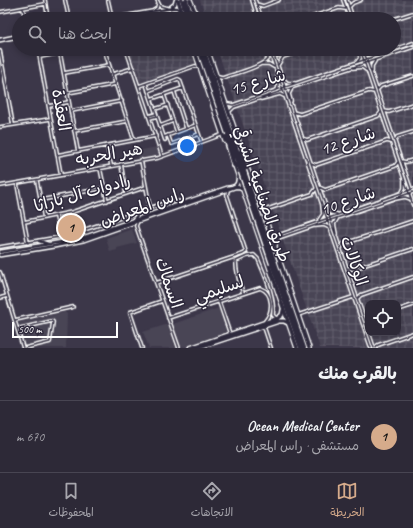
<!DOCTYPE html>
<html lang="ar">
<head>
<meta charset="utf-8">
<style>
  :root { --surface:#2d2937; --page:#393542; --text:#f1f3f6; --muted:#a7a6ad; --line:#484552; --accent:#d6ab8b }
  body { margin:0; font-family:Caveat,"Playpen Sans Arabic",sans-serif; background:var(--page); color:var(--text); direction:rtl }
  .controls { position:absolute; right:12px; bottom:12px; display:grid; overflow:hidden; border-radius:8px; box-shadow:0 2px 6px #0003 }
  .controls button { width:36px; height:36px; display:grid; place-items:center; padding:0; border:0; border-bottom:1px solid var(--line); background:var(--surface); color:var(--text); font:20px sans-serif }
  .scale { position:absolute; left:12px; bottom:10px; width:106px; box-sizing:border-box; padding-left:4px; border:2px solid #fff; border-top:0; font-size:11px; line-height:14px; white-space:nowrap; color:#fff; -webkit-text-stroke:3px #2f2a3d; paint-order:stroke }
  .you { position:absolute; left:187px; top:146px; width:14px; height:14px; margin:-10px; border:3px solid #fff; border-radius:50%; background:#1a73e8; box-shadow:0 0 0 6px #1a73e833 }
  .badge { display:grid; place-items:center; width:26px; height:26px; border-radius:50%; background:var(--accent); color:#111; font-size:13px; font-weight:700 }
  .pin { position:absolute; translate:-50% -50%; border:2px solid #fff; box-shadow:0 1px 4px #0006 }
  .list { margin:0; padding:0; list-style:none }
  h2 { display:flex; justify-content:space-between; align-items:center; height:52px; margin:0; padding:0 16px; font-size:17px }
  h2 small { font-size:13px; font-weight:400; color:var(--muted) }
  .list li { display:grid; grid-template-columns:26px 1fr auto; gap:12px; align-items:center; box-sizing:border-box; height:72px; padding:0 16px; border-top:1px solid var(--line) }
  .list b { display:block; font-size:15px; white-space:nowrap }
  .list p { margin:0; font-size:13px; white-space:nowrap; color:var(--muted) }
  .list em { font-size:13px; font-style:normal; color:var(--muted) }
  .icon { flex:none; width:22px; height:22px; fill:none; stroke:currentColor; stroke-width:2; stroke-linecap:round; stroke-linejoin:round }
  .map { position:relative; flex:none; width:413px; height:348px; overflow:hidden; direction:ltr }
  .search { position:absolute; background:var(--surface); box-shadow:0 2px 6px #0003; left:12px; right:12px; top:12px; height:44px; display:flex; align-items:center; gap:10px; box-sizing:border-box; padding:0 14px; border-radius:22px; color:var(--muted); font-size:15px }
  .sheet { height:124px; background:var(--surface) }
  nav { display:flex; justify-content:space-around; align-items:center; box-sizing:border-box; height:56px; border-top:1px solid var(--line); background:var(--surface); font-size:11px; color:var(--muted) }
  nav a { display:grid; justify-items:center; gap:2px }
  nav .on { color:var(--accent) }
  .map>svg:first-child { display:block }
  .built { fill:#494455 }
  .industrial { fill:url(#industrial-grid); fill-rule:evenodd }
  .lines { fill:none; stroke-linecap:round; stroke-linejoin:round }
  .minor-casing { stroke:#fff; stroke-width:4.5 }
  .tertiary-casing { stroke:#fff; stroke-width:5.5 }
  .secondary-casing { stroke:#fff; stroke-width:6 }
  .primary-casing { stroke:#fff; stroke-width:6 }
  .trunk-casing { stroke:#fff; stroke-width:7 }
  .minor { stroke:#2f2a3d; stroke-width:1.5 }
  .tertiary { stroke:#2f2a3d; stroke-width:2.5 }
  .secondary { stroke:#2f2a3d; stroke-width:3 }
  .primary { stroke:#2f2a3d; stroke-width:3.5 }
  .trunk { stroke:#2f2a3d; stroke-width:4 }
  .trunk-bridge-casing { stroke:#fff; stroke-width:7; stroke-linecap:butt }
  .trunk-bridge { stroke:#2f2a3d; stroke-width:4 }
  .labels { text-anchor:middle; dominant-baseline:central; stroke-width:3; stroke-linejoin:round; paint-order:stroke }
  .street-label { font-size:17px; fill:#fff; stroke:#2f2a3d }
</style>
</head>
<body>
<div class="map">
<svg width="413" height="348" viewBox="0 0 413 348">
  <defs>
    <pattern id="industrial-grid" width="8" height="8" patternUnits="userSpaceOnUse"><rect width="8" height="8" fill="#494455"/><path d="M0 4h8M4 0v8" fill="none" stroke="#64606e"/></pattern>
  </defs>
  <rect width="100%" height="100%" fill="#3c3749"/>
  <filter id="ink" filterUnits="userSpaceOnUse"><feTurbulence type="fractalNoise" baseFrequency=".025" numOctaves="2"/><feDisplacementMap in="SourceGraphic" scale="8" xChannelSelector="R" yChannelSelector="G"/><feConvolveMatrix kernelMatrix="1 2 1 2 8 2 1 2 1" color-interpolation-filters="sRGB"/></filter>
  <g filter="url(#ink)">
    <path class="built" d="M157,147L159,153L158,156L138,159L137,151Z
      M132,229L137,243L117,248V250L110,252L106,238Z
      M219,308L226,331L223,334L204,340L185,347L180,346L173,324Z
      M65,312L67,314L66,348H24L18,325L20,322Z
      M168,324L176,348H149L143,332Z"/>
    <path class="industrial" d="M200,0H413V348H320L217,49H394V19H207ZM368,303H398V333H368Z
      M128,49H190L195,64L193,65L141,83Z"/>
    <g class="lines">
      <g class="minor-casing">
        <path id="minor" d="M45,0L48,19
          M65,0L69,19
          M108,0L112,18
          M157,0L160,6L167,8
          M252,0L258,19
          M255,0L262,19
          M343,0L350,19
          M347,0L353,19
          M256,4L263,6L279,0
          M349,7L353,3L361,0
          M23,8L25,19
          M154,10L157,8L158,4
          M0,12L45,4
          M306,19L339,8L346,9
          M394,19L413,13
          M38,49L61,175
          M104,49L134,140
          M126,49L162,156
          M269,49L371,348
          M272,49L368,330
          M360,49L413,205
          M363,49L411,189
          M0,51L13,125
          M60,53L78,151
          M274,53L278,56H283
          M365,53L370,55H376
          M40,57L81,49
          M357,62L360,58L359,49
          M261,64H269L274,67
          M278,65L283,57L307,49
          M353,68L362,67L366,70
          M372,72V66L375,61
          M64,73L109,65
          M113,74L133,68
          M218,77L222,78C233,74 266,67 270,55
          M283,79L288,83H295
          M146,84L165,140
          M139,86L195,66L199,67
          M277,90L278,87V78
          M377,90L381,86L413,76
          M148,91L178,79L180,80L201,140
          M174,91L186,128
          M67,93L116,84
          M164,95L177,132
          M151,99L183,88
          M261,99L280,94L284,96
          M291,101L289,94L292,88
          M228,104L233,105L413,43
          M49,106L69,102
          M155,109L168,105
          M71,111L122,101
          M230,111L234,107L413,47
          M384,111L389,112L413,104
          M293,112L300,114L369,91L375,92
          M149,116L156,114
          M150,118L157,116
          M160,126L173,121
          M0,127L50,119
          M74,131L128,121
          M168,135L171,143L172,144L199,134
          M164,137L196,125
          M302,138L307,140L378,116L381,112
          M395,141L397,137L413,132
          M107,146L111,165
          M57,155L156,136
          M141,160L150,208
          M401,161L406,162L413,160
          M311,163L316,165L387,141L391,142
          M121,164L126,194
          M100,168L107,201
          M37,181L44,218
          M17,184L28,243
          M0,186L158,158L221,135
          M319,187L325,190L395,166L398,162
          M228,190L227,195L246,252
          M402,192L404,188V180
          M395,199L405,197L411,199
          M41,200L104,188
          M327,209L331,213L337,214
          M265,210L312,194L316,189
          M56,216L60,238
          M319,220L323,214L322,205
          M138,221L136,226L179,348
          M24,222L72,212L146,187
          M315,226L324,225L330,228
          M282,234L413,189
          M336,234L334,224L337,219
          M278,238L413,192
          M0,247L65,236L171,201L184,202
          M340,250L343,244L413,221
          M347,268L353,269L413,249
          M0,272L23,348
          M156,283L243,254L246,252
          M243,293C239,282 236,272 236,261L247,256L254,255L258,259C265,276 275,296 273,315L276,318
          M0,298L7,296
          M358,298L361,295L413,277
          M219,302L230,334
          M398,310L413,305
          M298,315L353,297
          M168,318L260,288C274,293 273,312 265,321
          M15,320L73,307
          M366,325L368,321
          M264,327L271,348
          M17,329L52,321L53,322L50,342L25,348
          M369,333L374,348
          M142,348L130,312L162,301
          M376,348L378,345L413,333"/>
      </g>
      <g class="tertiary-casing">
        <path id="tertiary" d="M171,7L175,4L176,0
          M110,19L173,8H177L181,12
          M0,40L19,36
          M134,219L141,211
          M39,241L48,244
          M0,252L68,241L82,238L227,188C234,187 238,186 238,179
          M0,255L55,246L84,240L235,187H240L243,190"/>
      </g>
      <g class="secondary-casing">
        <path id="secondary" d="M190,348L278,318L282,315L283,310
          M197,348L279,321H284L288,323"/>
      </g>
      <g class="primary-casing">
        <path id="primary" d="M178,0L184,19
          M190,0L195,12
          M194,49L225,141
          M207,49L243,154
          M234,163L297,348
          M251,177L309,348
          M270,233L274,235H281
          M275,246V242L278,238"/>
      </g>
      <g class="trunk-casing">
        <path id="trunk" d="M182,0L188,19
          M186,0L192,19
          M194,11L196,19
          M199,49L241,172
          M203,49L244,171
          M226,137L234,165
          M240,152L251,179
          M275,263L304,348
          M272,264L301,348"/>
      </g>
      <use href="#minor" class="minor"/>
      <use href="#tertiary" class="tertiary"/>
      <use href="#secondary" class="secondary"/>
      <use href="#primary" class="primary"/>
      <use href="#trunk" class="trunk"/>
      <g class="trunk-bridge-casing">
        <path id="trunk-bridge" d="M244,171L275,263
          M241,172L272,264"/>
      </g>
      <use href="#trunk-bridge" class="trunk-bridge"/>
    </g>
  </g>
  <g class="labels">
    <g class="street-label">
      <text transform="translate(258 82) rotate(-16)">شارع 15</text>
      <text transform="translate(61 110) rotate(80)">العقدة</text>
      <text transform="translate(348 141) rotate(-18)">شارع 12</text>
      <text transform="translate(109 154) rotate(-10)">هير الحربه</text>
      <text transform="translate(82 193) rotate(-16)">رادوات آل باراثا</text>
      <text transform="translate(262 194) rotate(71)">طريق الصناعية الشرقي</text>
      <text transform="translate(348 201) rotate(-19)">شارع 10</text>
      <text transform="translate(142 207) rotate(-19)">راس المعراض</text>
      <text transform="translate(354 261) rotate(71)">الوكالات</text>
      <text transform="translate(169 283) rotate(71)">السماك</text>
      <text transform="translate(219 289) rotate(-19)">لسليمي</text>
    </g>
  </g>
</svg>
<div class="controls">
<button><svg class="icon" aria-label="locate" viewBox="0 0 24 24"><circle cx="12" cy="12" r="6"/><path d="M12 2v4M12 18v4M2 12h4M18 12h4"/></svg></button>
</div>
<div class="scale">500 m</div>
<div class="you"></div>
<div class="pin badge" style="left:71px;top:228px">1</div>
<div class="search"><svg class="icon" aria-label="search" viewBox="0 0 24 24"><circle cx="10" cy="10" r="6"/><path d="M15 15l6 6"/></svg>ابحث هنا</div>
</div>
<section class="sheet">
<h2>بالقرب منك<small></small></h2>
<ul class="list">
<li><span class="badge">1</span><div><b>Ocean Medical Center</b><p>مستشفى · راس المعراض</p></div><em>670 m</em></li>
</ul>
</section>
<nav>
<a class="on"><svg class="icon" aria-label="map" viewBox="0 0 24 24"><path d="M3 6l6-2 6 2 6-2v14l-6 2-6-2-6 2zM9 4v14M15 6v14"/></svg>الخريطة</a>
<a><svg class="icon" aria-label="directions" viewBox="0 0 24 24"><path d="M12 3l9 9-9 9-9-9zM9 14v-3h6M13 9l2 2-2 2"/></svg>الاتجاهات</a>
<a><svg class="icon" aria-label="saved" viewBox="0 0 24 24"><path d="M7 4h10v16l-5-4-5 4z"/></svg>المحفوظات</a>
</nav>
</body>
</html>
